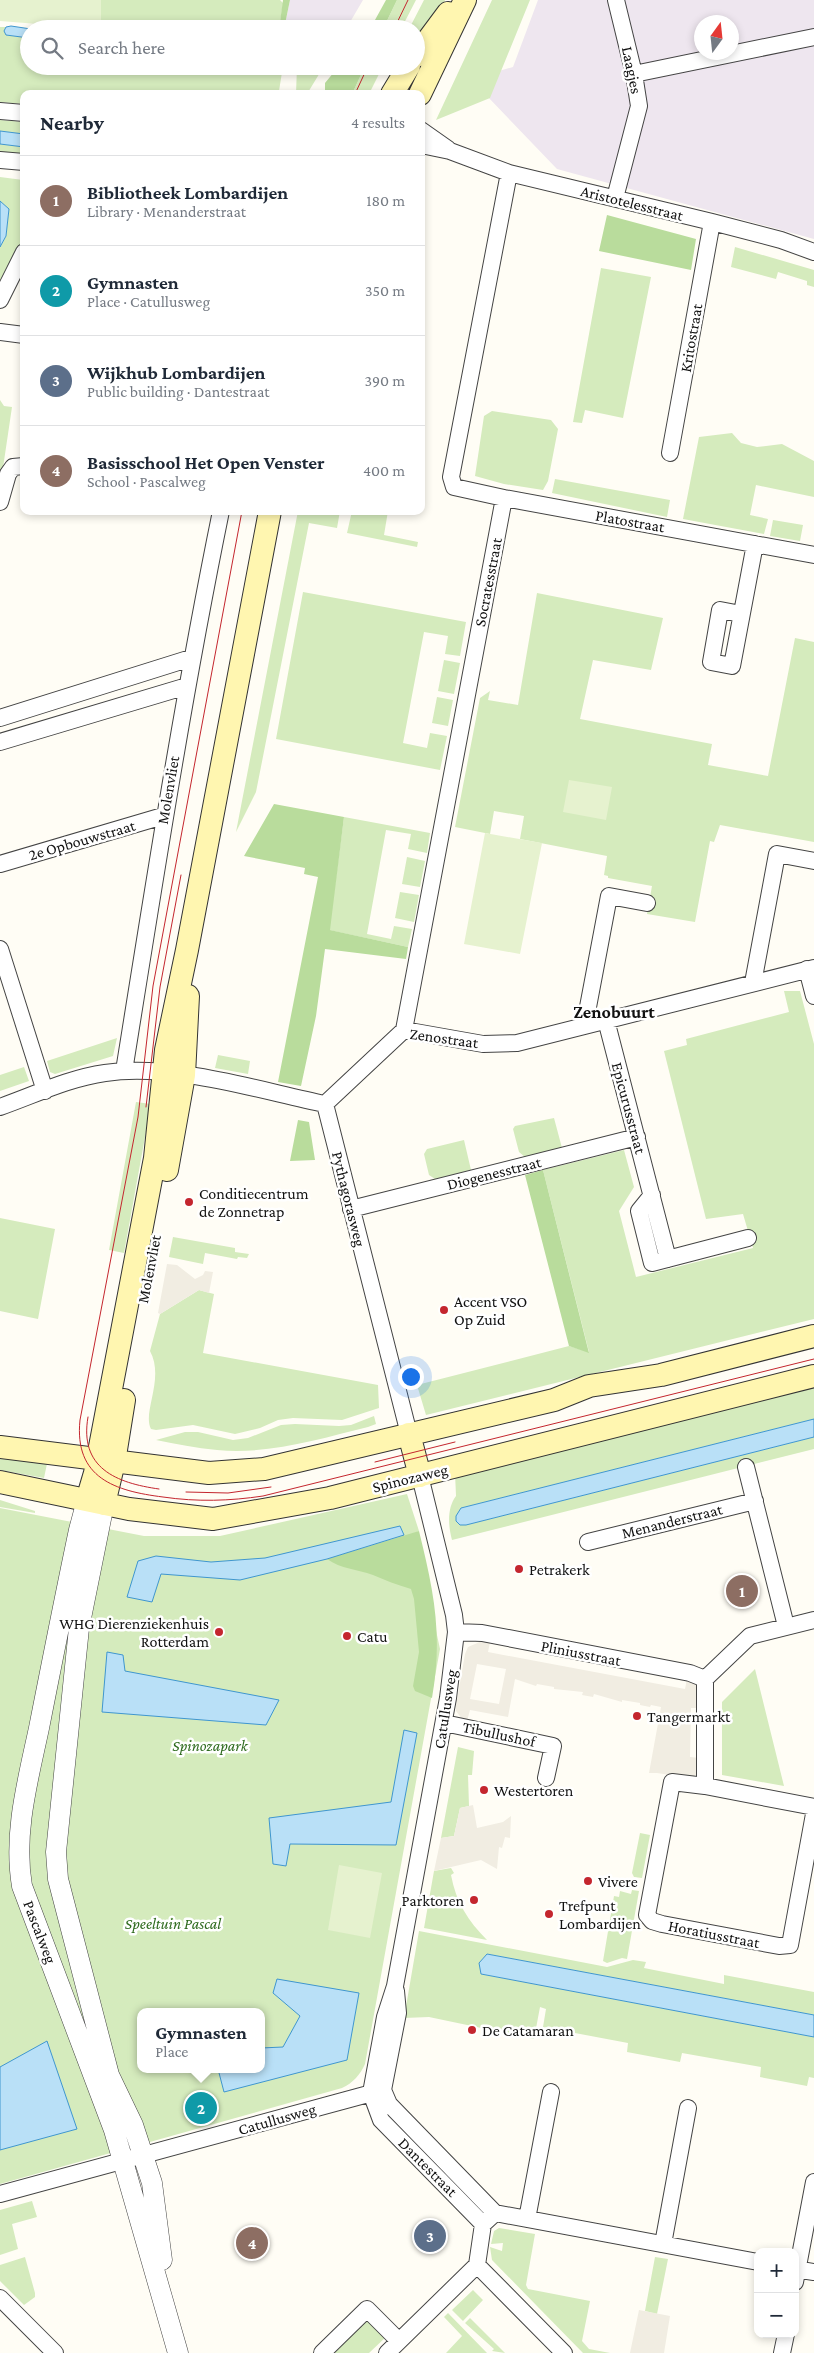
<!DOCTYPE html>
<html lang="en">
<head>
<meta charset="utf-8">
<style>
  :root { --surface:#fff; --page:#f6f6f7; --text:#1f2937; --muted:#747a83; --line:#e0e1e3; --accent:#ea580c }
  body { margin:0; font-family:"Crimson Pro",serif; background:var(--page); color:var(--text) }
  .controls { position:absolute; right:15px; bottom:15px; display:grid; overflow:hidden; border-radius:10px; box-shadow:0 2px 8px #0003 }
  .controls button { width:45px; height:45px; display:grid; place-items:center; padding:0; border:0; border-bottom:1px solid var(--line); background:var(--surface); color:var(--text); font:25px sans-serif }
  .compass { position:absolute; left:694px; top:15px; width:45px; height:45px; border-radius:50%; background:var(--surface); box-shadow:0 2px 8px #0003; rotate:15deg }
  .you { position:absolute; left:410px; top:1376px; width:18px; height:18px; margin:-12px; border:4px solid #fff; border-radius:50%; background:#1a73e8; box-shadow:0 0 0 8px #1a73e833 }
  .badge { display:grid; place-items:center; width:32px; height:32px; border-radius:50%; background:var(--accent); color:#fff; font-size:16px; font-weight:700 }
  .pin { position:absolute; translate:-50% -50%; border:2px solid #fff; box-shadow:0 1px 5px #0006 }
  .popup { position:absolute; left:137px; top:2008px; width:128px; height:65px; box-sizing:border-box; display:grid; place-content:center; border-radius:10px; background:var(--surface); filter:drop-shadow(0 1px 4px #0005); font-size:16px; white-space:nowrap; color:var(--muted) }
  .popup b { font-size:19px; color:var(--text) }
  .popup::after { content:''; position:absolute; left:50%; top:100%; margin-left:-10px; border:10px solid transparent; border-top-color:var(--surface) }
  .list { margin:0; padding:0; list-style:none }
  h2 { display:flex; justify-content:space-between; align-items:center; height:65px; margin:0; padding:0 20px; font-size:21px }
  h2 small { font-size:16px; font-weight:400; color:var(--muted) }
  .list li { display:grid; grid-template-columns:32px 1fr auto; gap:15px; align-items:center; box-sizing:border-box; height:90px; padding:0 20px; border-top:1px solid var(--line) }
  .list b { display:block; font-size:19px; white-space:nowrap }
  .list p { margin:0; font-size:16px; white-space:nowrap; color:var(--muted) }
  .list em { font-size:16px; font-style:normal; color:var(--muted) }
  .icon { flex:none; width:28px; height:28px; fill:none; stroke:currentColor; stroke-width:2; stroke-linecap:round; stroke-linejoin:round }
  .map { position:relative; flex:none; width:814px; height:2353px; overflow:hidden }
  .search { position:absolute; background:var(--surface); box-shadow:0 2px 8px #0003; left:20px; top:20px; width:405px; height:55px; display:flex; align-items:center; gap:12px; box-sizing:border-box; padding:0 18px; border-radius:28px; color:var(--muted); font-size:19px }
  .panel { position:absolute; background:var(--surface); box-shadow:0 2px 8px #0003; left:20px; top:90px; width:405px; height:425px; border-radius:10px }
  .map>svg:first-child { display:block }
  .industrial { fill:#eee6ef; fill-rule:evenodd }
  .green { fill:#d5ebbd; fill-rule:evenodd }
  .forest { fill:#b9dc9c }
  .pitch { fill:#e6f2cf }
  .plaza { fill:#f1ede2; fill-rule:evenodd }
  .water { fill:#b9e0f7; stroke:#3f96cf }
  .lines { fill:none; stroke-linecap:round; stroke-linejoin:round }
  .minor-casing { stroke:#444; stroke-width:18 }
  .tertiary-casing { stroke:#444; stroke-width:21 }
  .secondary-casing { stroke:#333; stroke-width:24 }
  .minor { stroke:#fff; stroke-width:16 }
  .tertiary { stroke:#fff; stroke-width:20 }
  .secondary { stroke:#fff6b0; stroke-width:22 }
  .tram { stroke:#c4262e; stroke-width:1 }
  .poi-dot { fill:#c4262e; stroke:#fff; stroke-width:2 }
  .labels { text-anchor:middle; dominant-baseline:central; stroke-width:5; stroke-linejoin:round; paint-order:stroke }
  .street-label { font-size:16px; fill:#111; stroke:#fff }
  .poi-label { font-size:16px; fill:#111; stroke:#fff; text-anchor:start }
  .park-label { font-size:16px; font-style:italic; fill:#2f6b1f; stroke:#fff }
  .neighbourhood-label { font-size:18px; font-weight:bold; fill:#111; stroke:#fff }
</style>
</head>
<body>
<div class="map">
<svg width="814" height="2353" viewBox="0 0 814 2353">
  <rect width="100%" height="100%" fill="#fffdf5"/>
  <path class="industrial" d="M290,0H363L346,29H284Z
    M538,0H814V239L557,169L487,96L492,73L513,67ZM702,22H732V52H702Z"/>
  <path class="green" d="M0,0H280L283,3L279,29H108L0,18Z
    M397,0H416L401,29H383Z
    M424,0H445L440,15L416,47V29H409Z
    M492,0H530L490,98L436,120Z
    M0,27H6L4,31L7,35L29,38V66H283L279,91L278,94H24V104L0,102Z
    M297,66H324L307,94H296Z
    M365,66H383L371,90L353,92Z
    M0,120L24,122V134L0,131Z
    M0,144L24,147V157L0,154Z
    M0,177L23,180L24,183V231L19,249L0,284V247L6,236L9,209L0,201Z
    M735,247L814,270V287L807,285V281L778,272L776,279L731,267Z
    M601,268L651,277L623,418L585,410L582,423L573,422Z
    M0,400L4,406L12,407L0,488Z
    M492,411L551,420L558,429L548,481L543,490L504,484L475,476L484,416Z
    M732,433L741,443L757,447L782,444L814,461V497L756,485L750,515L768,519L764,534L683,519L699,437Z
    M555,479L670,500L667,517L552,493Z
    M298,511H340L337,528L309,523L256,792L236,832Z
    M352,511H388L384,535L418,542L417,547L347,533Z
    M773,520L803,525L800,541L770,536Z
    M303,592L466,622L460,656L445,654L448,636L424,632L403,743L427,748L430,733L447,736L440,770L276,739Z
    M537,593L663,618L651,670L593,660L580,719L712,744L708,765L768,776L795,638L814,642V842L720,825L714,842L710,841L695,922L647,914L652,886L608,878V876L604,875L607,856L520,839L524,816L494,811L490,834L455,827L480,698L490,691L488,700L518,705Z
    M444,660L460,663L454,694L438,691Z
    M437,697L453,700L448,726L432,723Z
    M344,817L430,833L427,853L408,849L411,834L386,830L367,934L391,939L394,926L412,929L408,947L329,930Z
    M407,857L425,861L420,887L402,884Z
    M400,892L419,895L414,922L395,918Z
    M784,991H800L814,1044V1319L426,1415L417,1385L569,1346L589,1352L543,1170L624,1150L634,1187L619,1211L636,1277L753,1248L743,1214L706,1219L664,1051L687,1045L686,1039L789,1012Z
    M117,1038L113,1056L55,1074L50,1072L47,1061Z
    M218,1055L250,1061L248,1074L215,1068Z
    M24,1067L29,1081L0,1091V1075Z
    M136,1102L151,1104L124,1253L109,1250Z
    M554,1118L562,1148L525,1157L519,1152L513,1129L515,1126Z
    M464,1140L471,1170L435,1179L429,1175L424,1154L427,1149Z
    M0,1218L55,1229L38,1319L0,1311Z
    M173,1237L235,1248V1252L249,1254L247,1258L238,1257L237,1259L205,1253L203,1264L169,1257Z
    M199,1290L214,1294L203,1353L378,1385L379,1408L342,1420L293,1418L278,1420L260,1428L235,1434L193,1425L156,1430L151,1429C142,1412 165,1379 150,1351L160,1314Z
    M814,1383V1419L461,1508L466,1525L814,1437V1449L452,1540C448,1525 447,1508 456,1496L455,1473Z
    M374,1416L376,1424L368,1427C319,1439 268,1455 217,1450C196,1448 176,1444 156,1440L185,1432H198L233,1440L248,1438L281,1425L295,1424L339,1426L351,1425Z
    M0,1454L48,1459L44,1478L0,1470Z
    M407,1494L419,1531L415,1533L440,1649L365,2064C360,2075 353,2083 342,2088L0,2184V1508L144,1536H220ZM141,2012H261V2069H141Z
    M0,1500L35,1511V1513L0,1507Z
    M755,1669L784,1786L722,1775V1702Z
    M458,1747L474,1751L472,1775H468L469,1806L460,1808L454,1836L441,1838Z
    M640,1833L650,1835L642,1878L634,1877L632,1873Z
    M451,1868L454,1873L451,1875C456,1902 468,1921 487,1940L424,1928L434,1871Z
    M632,1890L639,1891L627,1959L622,1958L607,1963L603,1961L614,1896L619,1897L620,1891L631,1894Z
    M419,1931L607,1967L633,1960L646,1962L644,1968L724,1984V1975L814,1992V2015L487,1954L479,1963L481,1974L814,2037V2078L809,2077L807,2086L760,2077L761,2067L682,2053L680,2062L627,2052L628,2043L543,2027L546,2009L540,2007L534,2039L429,2017L404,2018Z
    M32,2201L37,2217L12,2224L18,2249L0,2255V2210Z
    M499,2228L535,2234L526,2285L528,2289L590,2301L582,2341L589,2349L610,2353H583L492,2260L490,2247L502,2251L503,2243L491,2244L494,2231Z
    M25,2257L35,2293V2297L24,2305L0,2281V2265Z
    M655,2257L668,2259L657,2314L645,2311Z
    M473,2290L483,2300L463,2321L452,2310Z
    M448,2313L487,2353H446L462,2336L444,2317Z
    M470,2318L505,2353L492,2351L494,2349L465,2323Z
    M370,2319L387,2336L369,2353H328L360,2321Z"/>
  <path class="forest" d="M283,0H290L284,29H279Z
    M386,0H397L383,29H370Z
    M339,66H365L353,92H332L325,90V83Z
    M607,215L696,239L691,270L599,251Z
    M274,804L344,817L330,930L408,947L406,959L325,949L316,1016L301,1086L278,1082L318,877L304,874L305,868L244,856Z
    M298,1120L309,1122L315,1160L290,1161Z
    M543,1170L589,1353L569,1346L525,1175Z
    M419,1531C434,1592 443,1635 432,1698L415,1691L413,1686L419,1652L414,1599L411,1589C397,1585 385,1580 373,1575C357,1569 341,1569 327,1559Z"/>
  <path class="pitch" d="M0,0H101V29L0,21Z
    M569,780L612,787L606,820L563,812Z
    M485,833L542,843L520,954L464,944Z
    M339,1865L382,1873L370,1938L328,1930Z"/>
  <path class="plaza" d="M167,1264L177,1265L195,1279L203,1275L205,1271L213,1272L209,1293L199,1290L160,1314L158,1313Z
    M482,1641L490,1642L488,1652L685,1689L687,1679L695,1683L699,1688L701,1708H691L690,1757L700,1758L699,1774L689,1778L657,1773H649L661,1707L651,1705L650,1707L640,1705V1703L622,1700V1702L594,1694L593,1697L582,1695L583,1692L554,1689V1687L537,1684L536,1686L515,1679L508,1717L470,1710L467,1721L462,1719L456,1711V1706L465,1654L468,1647ZM477,1664L506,1669L499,1704L470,1699Z
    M473,1805L477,1828L503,1822L511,1816L510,1838L505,1837L502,1848L499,1847L497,1869L481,1860L434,1871L441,1838L454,1836L460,1808Z
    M639,2310L670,2316L664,2353H630Z"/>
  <path class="water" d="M11,26L31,29H29V38L6,35L4,31L6,27Z
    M0,131L24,134V147L0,144Z
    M0,201L9,209L6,236L0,247Z
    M814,1419V1437L466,1525H460L456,1521V1516L461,1508Z
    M400,1526L404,1535L327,1559L240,1580L161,1574L152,1602L127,1597L138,1561L156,1556L211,1562L265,1558Z
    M107,1652L123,1655L125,1671L279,1700L266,1725L102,1712Z
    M404,1730L417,1733L396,1845L290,1844L286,1866L273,1864L269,1818L391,1802Z
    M487,1954L814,2015V2037L481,1974L479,1963Z
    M277,1979L359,1993L347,2060L224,2092L218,2069H261V2048L283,2047L300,2016L273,1993Z
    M47,2041L77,2129L0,2150V2067Z"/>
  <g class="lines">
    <g class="minor-casing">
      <path id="minor" d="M634,74L814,37
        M0,111L24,113
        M421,130L448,149
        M421,145L450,151L509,173L712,222L781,240L814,252
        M0,160L24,162
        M615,198L639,106L634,74L616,0
        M0,300L24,252
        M0,332L24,335
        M670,453L712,222
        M504,498L814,555
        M0,502L8,474L13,467L24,466
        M741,614L720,610L711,662L732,666L755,544
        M0,718L191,658
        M0,742L187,686
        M0,864L163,816
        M0,949L45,1091
        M807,969L814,996
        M753,983L777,854L814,861
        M606,1020L668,1259
        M588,1025V1007L609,896L647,903
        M404,1030L504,498L454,487L451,477L509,173
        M124,1071C154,884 183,697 221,511
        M325,1104L404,1030L483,1044L517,1043L814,968
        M0,1107C34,1095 69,1078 105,1073C174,1063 257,1090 325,1104L409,1434
        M652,1195L639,1211L652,1263L748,1238
        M351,1209L637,1137
        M746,1467L786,1626
        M588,1542L755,1501
        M456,1632L482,1633L690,1673L705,1679
        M705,1679L750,1636L814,1620
        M705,1679V1786
        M444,1723L553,1746L546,1778
        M814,1807L705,1786L672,1782L647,1915L652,1921L662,1924L779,1946L790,1945L814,1814
        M383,2090L389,2104L495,2213
        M383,2090L398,2013L396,1991
        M371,2093L385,2017L395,1986L448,1698L456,1632L454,1615L420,1476
        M371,2093L381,2120L483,2224
        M0,2194L383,2090
        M527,2219L551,2092
        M483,2224L495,2213L758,2262
        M483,2224L477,2265L564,2353
        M663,2244L688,2108
        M795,2269L814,2272
        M795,2282L814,2182
        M0,2298L55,2353
        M322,2353L367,2309L399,2341
        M387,2353L477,2265
        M782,2353L786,2334"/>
    </g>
    <g class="tertiary-casing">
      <path id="tertiary" d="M87,1500L79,1530C65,1596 52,1662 39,1728C28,1780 13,1833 22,1886L114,2130L178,2353
        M104,1504L79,1628L56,1852L58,1879L109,2075L133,2125L152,2183L162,2260"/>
    </g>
    <g class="secondary-casing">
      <path id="secondary" d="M416,56L448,13
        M392,94L409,66
        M420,94L465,0
        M167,1170L184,1075L188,996
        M409,1434L420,1476
        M0,1447L209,1473L264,1469L554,1400L589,1386L661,1375L814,1336
        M0,1482L129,1509L213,1519L330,1498L814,1376
        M87,1500L95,1473L155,1158L166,1050L187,950L270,511
        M104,1504L114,1462L124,1400"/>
    </g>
    <use href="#minor" class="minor"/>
    <use href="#tertiary" class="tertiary"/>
    <use href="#secondary" class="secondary"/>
    <path class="tram" d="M394,29L408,0
      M355,94L368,66
      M242,511L153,986L138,1117L80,1420C74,1478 115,1491 163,1497C197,1502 230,1501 263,1496L814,1359
      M146,1107L160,987L181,875
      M88,1417C79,1468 116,1483 159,1489
      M375,1462L455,1442
      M186,1492L228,1493L271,1487"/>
  </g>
  <g class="poi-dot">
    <circle cx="189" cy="1202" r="5"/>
    <circle cx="444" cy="1310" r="5"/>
    <circle cx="519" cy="1569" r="5"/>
    <circle cx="219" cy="1632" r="5"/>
    <circle cx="347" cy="1636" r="5"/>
    <circle cx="637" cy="1716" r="5"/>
    <circle cx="484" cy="1790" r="5"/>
    <circle cx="588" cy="1881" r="5"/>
    <circle cx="474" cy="1900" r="5"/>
    <circle cx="549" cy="1914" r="5"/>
    <circle cx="472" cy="2030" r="5"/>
  </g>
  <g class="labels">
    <g class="street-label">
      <text transform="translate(632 70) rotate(78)">Laagjes</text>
      <text transform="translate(632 203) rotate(14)">Aristotelesstraat</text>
      <text transform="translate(691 338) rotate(-80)">Kritostraat</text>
      <text transform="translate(630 521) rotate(10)">Platostraat</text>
      <text transform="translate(488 582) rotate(-79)">Socratesstraat</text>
      <text transform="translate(168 790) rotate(-80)">Molenvliet</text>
      <text transform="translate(82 840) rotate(-16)">2e Opbouwstraat</text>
      <text transform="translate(444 1038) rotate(8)">Zenostraat</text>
      <text transform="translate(629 1108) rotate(75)">Epicurusstraat</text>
      <text transform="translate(494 1173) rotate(-14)">Diogenesstraat</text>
      <text transform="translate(349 1199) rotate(76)">Pythagorasweg</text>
      <text transform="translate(149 1269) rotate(-79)">Molenvliet</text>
      <text transform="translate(410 1478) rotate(-14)">Spinozaweg</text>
      <text transform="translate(672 1521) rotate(-14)">Menanderstraat</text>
      <text transform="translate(581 1653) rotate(11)">Pliniusstraat</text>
      <text transform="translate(445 1709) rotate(-81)">Catullusweg</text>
      <text transform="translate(499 1734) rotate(12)">Tibullushof</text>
      <text transform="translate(40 1932) rotate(69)">Pascalweg</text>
      <text transform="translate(714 1934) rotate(11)">Horatiusstraat</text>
      <text transform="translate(277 2119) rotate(-16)">Catullusweg</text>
      <text transform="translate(428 2167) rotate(45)">Dantestraat</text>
    </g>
    <g class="poi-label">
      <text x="199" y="1193">Conditiecentrum<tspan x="199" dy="18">de Zonnetrap</tspan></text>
      <text x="454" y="1301">Accent VSO<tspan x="454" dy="18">Op Zuid</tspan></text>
      <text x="529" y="1569">Petrakerk</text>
      <text x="209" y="1623" text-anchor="end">WHG Dierenziekenhuis<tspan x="209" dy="18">Rotterdam</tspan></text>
      <text x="357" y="1636">Catu</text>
      <text x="647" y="1716">Tangermarkt</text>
      <text x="494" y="1790">Westertoren</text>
      <text x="598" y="1881">Vivere</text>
      <text x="464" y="1900" text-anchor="end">Parktoren</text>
      <text x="559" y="1905">Trefpunt<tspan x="559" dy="18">Lombardijen</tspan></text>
      <text x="482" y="2030">De Catamaran</text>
    </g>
    <g class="park-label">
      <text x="210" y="1745">Spinozapark</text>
      <text x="173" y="1923">Speeltuin Pascal</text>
    </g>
    <g class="neighbourhood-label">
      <text x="614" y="1012">Zenobuurt</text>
    </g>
  </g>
</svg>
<div class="controls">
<button>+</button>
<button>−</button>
</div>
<svg class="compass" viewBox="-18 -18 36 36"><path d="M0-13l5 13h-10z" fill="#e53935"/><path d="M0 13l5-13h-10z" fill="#747a83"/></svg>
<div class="you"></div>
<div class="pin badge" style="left:742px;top:1591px;background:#8d6e63">1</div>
<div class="pin badge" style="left:201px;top:2108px;background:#0f9aa8">2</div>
<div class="popup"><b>Gymnasten</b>Place</div>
<div class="pin badge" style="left:430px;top:2236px;background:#5c6f8a">3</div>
<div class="pin badge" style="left:252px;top:2243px;background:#8d6e63">4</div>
<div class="search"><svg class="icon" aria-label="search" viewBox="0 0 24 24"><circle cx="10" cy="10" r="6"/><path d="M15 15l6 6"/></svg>Search here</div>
<section class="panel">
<h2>Nearby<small>4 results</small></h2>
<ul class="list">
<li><span class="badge" style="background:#8d6e63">1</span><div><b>Bibliotheek Lombardijen</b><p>Library · Menanderstraat</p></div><em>180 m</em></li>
<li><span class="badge" style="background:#0f9aa8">2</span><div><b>Gymnasten</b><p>Place · Catullusweg</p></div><em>350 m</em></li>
<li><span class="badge" style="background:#5c6f8a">3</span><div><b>Wijkhub Lombardijen</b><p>Public building · Dantestraat</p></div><em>390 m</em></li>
<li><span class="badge" style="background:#8d6e63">4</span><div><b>Basisschool Het Open Venster</b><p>School · Pascalweg</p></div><em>400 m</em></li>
</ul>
</section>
</div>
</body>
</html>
